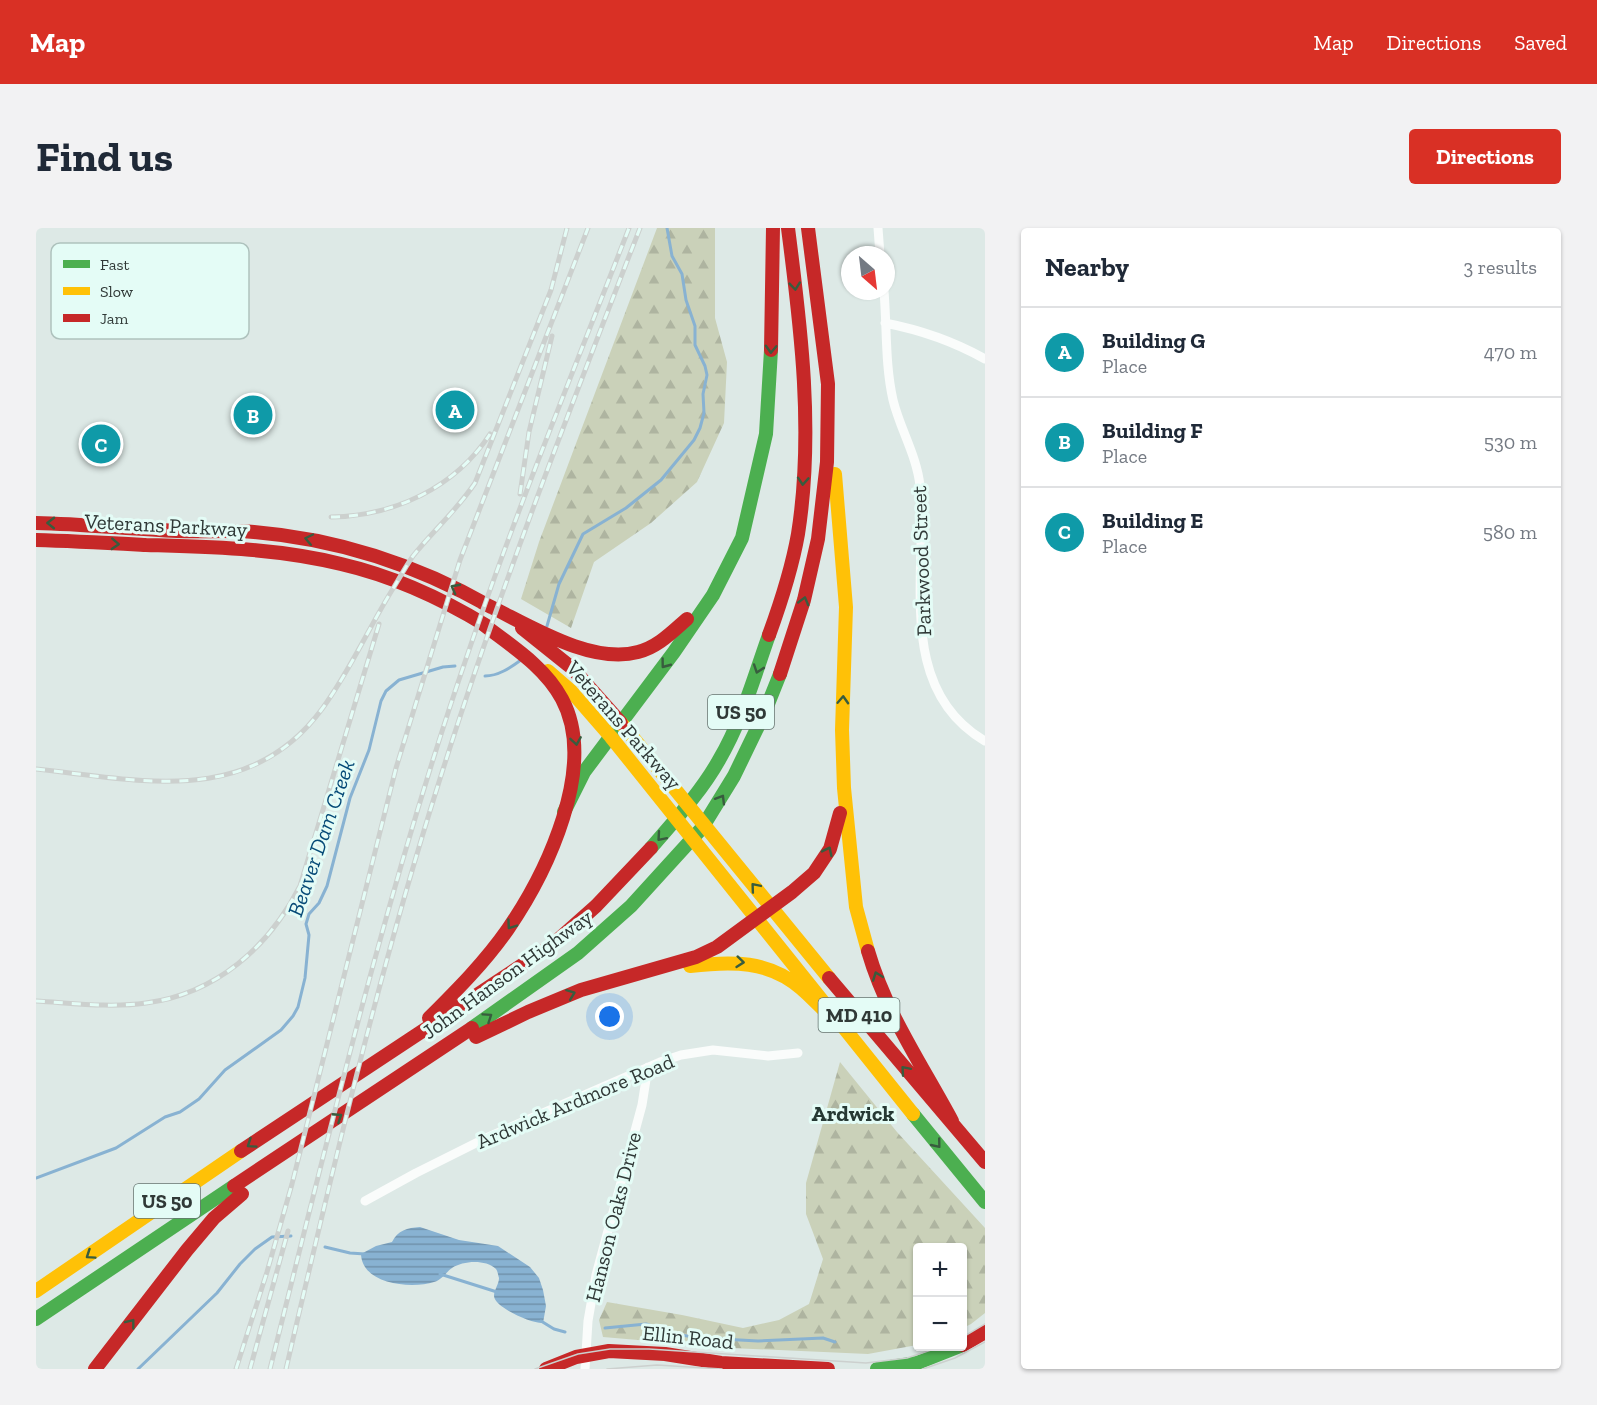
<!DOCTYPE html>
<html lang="en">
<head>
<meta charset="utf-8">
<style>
  :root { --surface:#fff; --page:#f2f2f3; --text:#1f2937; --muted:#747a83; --line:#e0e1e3; --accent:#d93025 }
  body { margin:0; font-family:"Zilla Slab",serif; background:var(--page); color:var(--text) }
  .controls { position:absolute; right:18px; bottom:18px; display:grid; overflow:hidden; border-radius:6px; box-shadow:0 2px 4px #0004 }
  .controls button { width:54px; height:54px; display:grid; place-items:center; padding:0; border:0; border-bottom:2px solid var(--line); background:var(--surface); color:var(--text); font:30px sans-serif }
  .compass { position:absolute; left:805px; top:18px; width:54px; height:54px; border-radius:50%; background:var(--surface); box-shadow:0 2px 4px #0004; rotate:152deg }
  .you { position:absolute; left:574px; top:789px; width:21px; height:21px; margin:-15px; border:4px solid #fff; border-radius:50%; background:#1a73e8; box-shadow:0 0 0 9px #1a73e833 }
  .badge { display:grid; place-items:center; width:39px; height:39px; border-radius:50%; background:var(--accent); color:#fff; font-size:20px; font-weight:700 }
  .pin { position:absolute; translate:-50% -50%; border:3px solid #fff; box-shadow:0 2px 6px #0006 }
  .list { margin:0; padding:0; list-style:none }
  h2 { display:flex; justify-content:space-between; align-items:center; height:78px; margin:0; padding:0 24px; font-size:26px }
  h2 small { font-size:20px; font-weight:400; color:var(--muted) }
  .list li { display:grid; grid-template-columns:39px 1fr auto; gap:18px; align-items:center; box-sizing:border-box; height:90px; padding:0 24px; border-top:2px solid var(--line) }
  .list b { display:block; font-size:22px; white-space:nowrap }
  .list p { margin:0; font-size:20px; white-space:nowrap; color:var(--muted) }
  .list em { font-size:20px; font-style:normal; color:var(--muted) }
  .map { position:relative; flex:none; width:949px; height:1141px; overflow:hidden; border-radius:6px }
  header { display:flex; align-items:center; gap:36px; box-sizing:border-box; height:84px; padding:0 30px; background:var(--accent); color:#fff }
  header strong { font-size:28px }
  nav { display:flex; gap:33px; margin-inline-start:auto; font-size:21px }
  .intro { display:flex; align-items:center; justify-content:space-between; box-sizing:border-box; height:144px; padding:0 36px }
  h1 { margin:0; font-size:42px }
  .button { padding:15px 27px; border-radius:6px; background:var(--accent); color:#fff; font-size:21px; font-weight:700 }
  main { display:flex; gap:36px; padding:0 36px }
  aside { flex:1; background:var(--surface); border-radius:6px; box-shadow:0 2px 4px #0004 }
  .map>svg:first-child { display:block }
  .forest { fill:url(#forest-firs) }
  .water { fill:url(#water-rules) }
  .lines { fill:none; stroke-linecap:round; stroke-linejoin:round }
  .stream { stroke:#88b2d2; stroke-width:3 }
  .street { stroke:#fafcfb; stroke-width:9 }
  .fast { stroke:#4caf50; stroke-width:14 }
  .slow { stroke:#ffc107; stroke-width:14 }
  .jam { stroke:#c62828; stroke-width:14 }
  .tram { stroke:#ccd0ce; stroke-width:1.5 }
  .rail-casing { stroke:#ccd0ce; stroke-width:5 }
  .rail { stroke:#e4fcf6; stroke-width:3; stroke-dasharray:9; stroke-linecap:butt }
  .oneway { stroke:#385c3e }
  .labels { text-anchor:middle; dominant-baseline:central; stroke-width:6; stroke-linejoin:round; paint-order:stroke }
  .shield { fill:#e4fcf6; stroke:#667470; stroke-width:1.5 }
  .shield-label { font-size:20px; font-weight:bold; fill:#303937 }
  .street-label { font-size:21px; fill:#303937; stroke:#e4fcf6 }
  .water-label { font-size:22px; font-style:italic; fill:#064a77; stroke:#e4fcf6 }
  .neighbourhood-label { font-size:22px; font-weight:bold; fill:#263934; stroke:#e4fcf6 }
  .key { fill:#e4fcf6; stroke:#aec2bd; stroke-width:1.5 }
  .key-label { font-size:16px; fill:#303937 }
</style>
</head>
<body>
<header>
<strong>Map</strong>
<nav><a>Map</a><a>Directions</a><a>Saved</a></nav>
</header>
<div class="intro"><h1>Find us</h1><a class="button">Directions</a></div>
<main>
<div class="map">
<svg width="949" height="1141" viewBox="0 0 949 1141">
  <defs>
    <pattern id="forest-firs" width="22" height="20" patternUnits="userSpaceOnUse" patternTransform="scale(1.5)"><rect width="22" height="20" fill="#cad1b9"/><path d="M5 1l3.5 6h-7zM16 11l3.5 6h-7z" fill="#aeb4a0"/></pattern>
    <pattern id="water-rules" width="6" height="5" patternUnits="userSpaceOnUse" patternTransform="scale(1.5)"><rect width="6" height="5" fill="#88b2d2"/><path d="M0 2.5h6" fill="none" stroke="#7092ab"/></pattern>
  </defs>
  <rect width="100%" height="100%" fill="#dde9e6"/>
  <path class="forest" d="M621,0H679V90L691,134L688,195L661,254L615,295L558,334L535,400L485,371L503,314Z
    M804,834L861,904L949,1000V1085L935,1096L927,1100V1020H882L881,1117L832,1126L695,1120L567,1109L563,1092L571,1074L646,1087L707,1100L743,1092L773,1076L787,1031L770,986V955Z"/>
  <path class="water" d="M384,999L423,1012L462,1018L494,1039L503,1050L507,1062L510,1078L507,1095C497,1096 459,1080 458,1068C458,1062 463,1056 463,1050C462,1047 462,1044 460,1041C449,1031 427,1033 416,1040C410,1044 406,1052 398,1054C376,1061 326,1057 325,1026L340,1018L356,1014C362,1002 371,1000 384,999Z"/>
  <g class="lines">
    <path class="stream" d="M511,398L523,356L547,306L590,280L625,252L658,212L664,200L668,185L667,166L671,147L669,138L659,117V98L650,72L646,46L636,28L631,0
      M449,448C462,448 474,440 485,432
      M0,950L80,920L129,889L144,884L163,871L189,842L245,802L257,788L262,779L269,750L273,707L270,696L273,686L283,675L291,658L314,570L333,522L345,473L350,463L363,452L407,439L419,438
      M289,1019L314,1025L329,1026
      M404,1046L461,1064
      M505,1093L518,1101L529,1104
      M569,1100L610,1096L644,1107L667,1110L722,1113L787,1110L799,1114
      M102,1141L181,1065L204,1036L219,1021L236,1009L255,1008"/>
    <path class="street" d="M842,0L844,27
      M848,63C851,99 849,137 857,172C864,201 881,228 884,258C892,344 858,460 949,513
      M849,95C885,102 917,113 949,131
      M329,973L380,945L452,909L624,834L645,827L677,822L732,828L762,825
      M549,1141L552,1093L560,1047L606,877L612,839"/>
    <path class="fast" d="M528,584L548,544L638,424L677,367L706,310L730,206L735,122
      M615,620C639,592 665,564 683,532C706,493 718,449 733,407
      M436,800L542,725L595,678L666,600L698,548L728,486L744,446
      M877,886L949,974
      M0,1091L198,958
      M841,1141L881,1135L924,1118"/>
    <path class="slow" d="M799,246L810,379L806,502L808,560L820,679L832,723
      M512,443L535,463L575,509
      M585,495L793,750
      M575,509L877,886
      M654,738C695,733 733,732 766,761C778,771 788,784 801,793
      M0,1063L205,923"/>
    <path class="jam" d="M735,122L737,0
      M0,295C47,296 94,301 141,303C167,304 193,302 218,304C303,311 381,337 455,379
      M0,312C37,313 73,315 110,317C175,319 240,320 305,336C357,348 405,370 451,398
      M447,375C490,395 553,437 602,424C622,419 636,404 651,391
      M486,400L536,440L585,495
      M733,407C745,374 756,340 762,306C778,205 765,100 752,0
      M744,446L768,372L782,311L791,234L792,156L772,0
      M832,723C850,785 886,837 916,893
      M793,750L949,934
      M393,790C421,762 449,734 472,701C511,644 562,538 526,471C508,437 472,416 443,393
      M440,809L492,784L545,762L660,729L681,719L756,664L778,645L794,621L804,585
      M205,923L515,718L560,678L615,620
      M198,958L436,800
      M927,1117L949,1104
      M59,1141L151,1022L178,990L206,966
      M510,1141L540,1129L573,1123L629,1126L685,1135L792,1141"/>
    <path class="tram" d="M927,1109L949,1096
      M499,1141L542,1126L574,1121H613L830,1135L871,1130L907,1118
      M571,1141L621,1137L686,1141
      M887,1141L919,1130L949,1114"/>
    <g class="rail-casing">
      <path id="rail" d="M484,266L493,204L516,108
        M295,289C358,288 419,260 454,206
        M0,541C105,552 213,580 286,481C314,443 333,399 358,359C364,349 370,338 377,328C397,303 421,282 439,255L515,62L531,0
        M0,773C36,775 74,780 110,775C180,766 233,719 264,658L343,396
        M200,1141L231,1044L256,956L360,540L424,332L552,0
        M214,1141L252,1003
        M234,1141C294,902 351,661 431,428C480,283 538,142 593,0
        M250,1141C296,944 342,747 403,554C462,366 533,183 604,0"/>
    </g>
    <use href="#rail" class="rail"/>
  </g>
  <defs><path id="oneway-chevron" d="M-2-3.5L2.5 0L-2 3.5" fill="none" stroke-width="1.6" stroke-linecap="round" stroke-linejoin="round" transform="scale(1.5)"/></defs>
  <g class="oneway">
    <use href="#oneway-chevron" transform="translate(759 58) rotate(84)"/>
    <use href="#oneway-chevron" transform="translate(735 121) rotate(92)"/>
    <use href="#oneway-chevron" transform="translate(767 253) rotate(94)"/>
    <use href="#oneway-chevron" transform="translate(15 295) rotate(-179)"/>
    <use href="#oneway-chevron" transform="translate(273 311) rotate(-168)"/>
    <use href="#oneway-chevron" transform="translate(79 316) rotate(3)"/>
    <use href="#oneway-chevron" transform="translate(419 360) rotate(-152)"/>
    <use href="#oneway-chevron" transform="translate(768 373) rotate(-75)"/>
    <use href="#oneway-chevron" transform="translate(629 436) rotate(127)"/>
    <use href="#oneway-chevron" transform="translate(722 441) rotate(109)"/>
    <use href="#oneway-chevron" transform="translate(807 472) rotate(-87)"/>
    <use href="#oneway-chevron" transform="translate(540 513) rotate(81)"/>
    <use href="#oneway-chevron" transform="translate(685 571) rotate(-59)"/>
    <use href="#oneway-chevron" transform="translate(625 609) rotate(131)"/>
    <use href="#oneway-chevron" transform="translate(792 623) rotate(-64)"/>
    <use href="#oneway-chevron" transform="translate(719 659) rotate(-130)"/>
    <use href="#oneway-chevron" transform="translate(475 697) rotate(125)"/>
    <use href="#oneway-chevron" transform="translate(704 734) rotate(6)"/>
    <use href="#oneway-chevron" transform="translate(841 748) rotate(-110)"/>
    <use href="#oneway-chevron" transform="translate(535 766) rotate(-21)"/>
    <use href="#oneway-chevron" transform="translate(452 789) rotate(-34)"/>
    <use href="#oneway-chevron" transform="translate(869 842) rotate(-131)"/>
    <use href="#oneway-chevron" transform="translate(302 889) rotate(-33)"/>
    <use href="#oneway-chevron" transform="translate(215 916) rotate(146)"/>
    <use href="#oneway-chevron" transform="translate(901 916) rotate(51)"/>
    <use href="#oneway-chevron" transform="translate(54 1027) rotate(146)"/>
    <use href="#oneway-chevron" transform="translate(95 1095) rotate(-52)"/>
  </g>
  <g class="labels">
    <g class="shield">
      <rect x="672" y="467" width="66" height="34" rx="4.5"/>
      <rect x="782.5" y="770" width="81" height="34" rx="4.5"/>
      <rect x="98" y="956" width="66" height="34" rx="4.5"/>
    </g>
    <g class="shield-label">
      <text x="705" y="484">US 50</text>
      <text x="823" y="787">MD 410</text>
      <text x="131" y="973">US 50</text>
    </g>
    <g class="street-label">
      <text transform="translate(130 297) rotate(3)">Veterans Parkway</text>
      <text transform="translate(885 333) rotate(-92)">Parkwood Street</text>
      <text transform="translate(588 497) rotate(49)">Veterans Parkway</text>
      <text transform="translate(471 746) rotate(-36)">John Hanson Highway</text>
      <text transform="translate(539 873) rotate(-23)">Ardwick Ardmore Road</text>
      <text transform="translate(577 989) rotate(-76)">Hanson Oaks Drive</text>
      <text transform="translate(652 1109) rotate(6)">Ellin Road</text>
    </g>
    <g class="water-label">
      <text transform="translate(285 610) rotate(-71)">Beaver Dam Creek</text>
    </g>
    <g class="neighbourhood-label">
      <text x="817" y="885">Ardwick</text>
    </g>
  </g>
  <rect x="15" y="15" width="198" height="96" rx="9" class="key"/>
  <rect x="27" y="32" width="27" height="8" fill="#4caf50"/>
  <rect x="27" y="59" width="27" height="8" fill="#ffc107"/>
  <rect x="27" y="86" width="27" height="8" fill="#c62828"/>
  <g class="key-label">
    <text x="64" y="42">Fast</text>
    <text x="64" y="69">Slow</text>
    <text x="64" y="96">Jam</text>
  </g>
</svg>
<div class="controls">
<button>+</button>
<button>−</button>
</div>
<svg class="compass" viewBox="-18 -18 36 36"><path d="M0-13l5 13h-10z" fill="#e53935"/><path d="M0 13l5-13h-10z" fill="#747a83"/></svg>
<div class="you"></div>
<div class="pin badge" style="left:419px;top:182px;background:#0f9aa8">A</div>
<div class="pin badge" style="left:217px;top:187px;background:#0f9aa8">B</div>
<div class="pin badge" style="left:65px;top:216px;background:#0f9aa8">C</div>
</div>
<aside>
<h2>Nearby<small>3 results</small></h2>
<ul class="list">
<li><span class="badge" style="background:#0f9aa8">A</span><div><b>Building G</b><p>Place</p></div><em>470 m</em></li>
<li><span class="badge" style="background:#0f9aa8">B</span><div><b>Building F</b><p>Place</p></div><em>530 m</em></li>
<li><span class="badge" style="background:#0f9aa8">C</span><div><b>Building E</b><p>Place</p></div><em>580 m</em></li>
</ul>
</aside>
</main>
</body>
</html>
